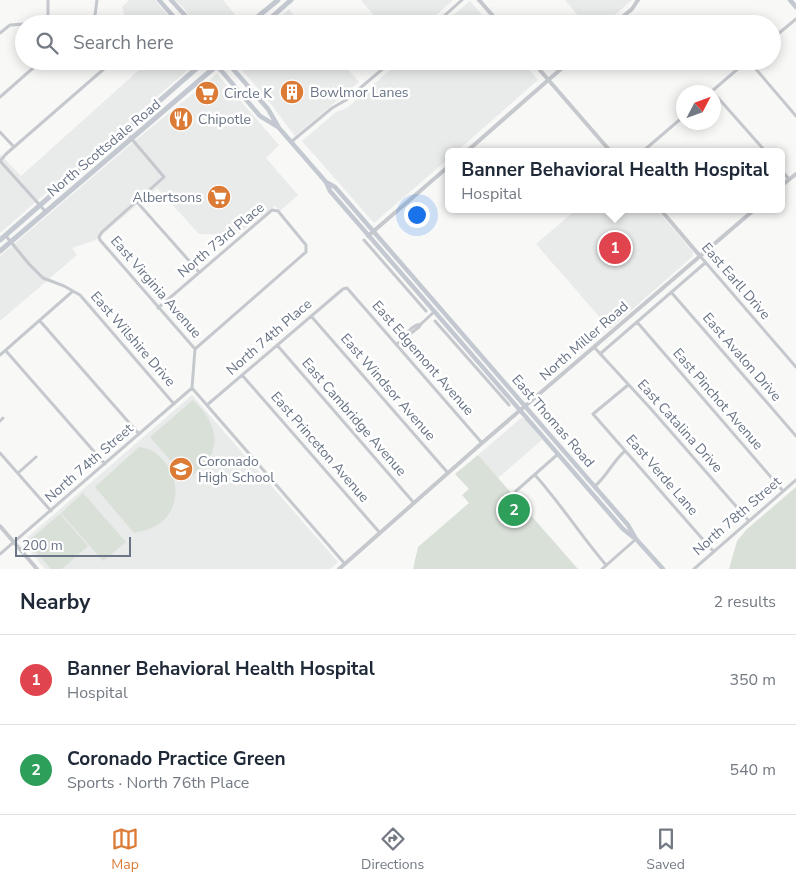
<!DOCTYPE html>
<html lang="en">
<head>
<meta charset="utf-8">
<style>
  :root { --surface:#fff; --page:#f2f2f3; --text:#1f2937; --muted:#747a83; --line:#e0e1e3; --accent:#db7b35 }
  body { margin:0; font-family:"Nunito Sans",sans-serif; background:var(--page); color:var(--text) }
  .compass { position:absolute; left:676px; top:85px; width:45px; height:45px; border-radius:50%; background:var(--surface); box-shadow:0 2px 12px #0003; rotate:49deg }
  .scale { position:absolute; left:15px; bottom:12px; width:116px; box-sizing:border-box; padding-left:5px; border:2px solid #697486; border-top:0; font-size:14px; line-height:18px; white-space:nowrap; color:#697486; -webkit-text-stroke:4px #fff; paint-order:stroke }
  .you { position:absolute; left:416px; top:214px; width:18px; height:18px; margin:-12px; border:4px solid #fff; border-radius:50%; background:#1a73e8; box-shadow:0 0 0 8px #1a73e833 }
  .badge { display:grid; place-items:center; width:32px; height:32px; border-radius:50%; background:var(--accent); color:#fff; font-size:16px; font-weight:700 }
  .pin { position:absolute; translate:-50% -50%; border:2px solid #fff; box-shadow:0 1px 5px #0006 }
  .popup { position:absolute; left:445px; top:148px; width:340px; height:65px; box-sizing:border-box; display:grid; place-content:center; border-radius:8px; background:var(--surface); filter:drop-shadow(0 1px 4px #0005); font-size:16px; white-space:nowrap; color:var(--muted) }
  .popup b { font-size:19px; color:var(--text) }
  .popup::after { content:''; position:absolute; left:50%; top:100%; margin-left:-10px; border:10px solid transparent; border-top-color:var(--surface) }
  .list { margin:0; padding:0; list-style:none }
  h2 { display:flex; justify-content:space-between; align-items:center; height:65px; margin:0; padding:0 20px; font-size:21px }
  h2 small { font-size:16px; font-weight:400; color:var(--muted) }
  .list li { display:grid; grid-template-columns:32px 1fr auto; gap:15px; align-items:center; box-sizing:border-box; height:90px; padding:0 20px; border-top:1px solid var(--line) }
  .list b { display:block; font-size:19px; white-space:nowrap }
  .list p { margin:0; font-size:16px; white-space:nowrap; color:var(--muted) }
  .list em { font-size:16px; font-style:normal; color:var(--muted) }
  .icon { flex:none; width:28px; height:28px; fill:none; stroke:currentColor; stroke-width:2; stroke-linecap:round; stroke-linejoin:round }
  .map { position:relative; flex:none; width:796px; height:569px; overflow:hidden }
  .search { position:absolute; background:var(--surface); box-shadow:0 2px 12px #0003; left:15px; right:15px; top:15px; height:55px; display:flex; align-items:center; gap:12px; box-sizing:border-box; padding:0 18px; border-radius:28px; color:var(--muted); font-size:19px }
  .sheet { height:245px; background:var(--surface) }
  nav { display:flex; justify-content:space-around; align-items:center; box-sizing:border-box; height:70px; border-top:1px solid var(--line); background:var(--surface); font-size:14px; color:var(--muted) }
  nav a { display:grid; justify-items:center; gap:2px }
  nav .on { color:var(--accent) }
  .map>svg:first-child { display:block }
  .built { fill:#e9eaea }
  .green { fill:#d9e0d8 }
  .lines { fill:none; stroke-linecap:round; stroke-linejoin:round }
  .minor { stroke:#c5c8cc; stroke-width:3 }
  .tertiary { stroke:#c5c8cc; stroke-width:4 }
  .secondary { stroke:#c4c8d0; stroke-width:4.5 }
  .primary { stroke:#c4c8d0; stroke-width:5 }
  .labels { text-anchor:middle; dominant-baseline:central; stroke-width:5; stroke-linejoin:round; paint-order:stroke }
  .poi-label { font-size:14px; fill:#697486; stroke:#fff; text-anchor:start }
  .street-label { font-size:14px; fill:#697486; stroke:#fff }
</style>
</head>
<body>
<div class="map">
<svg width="796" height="569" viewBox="0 0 796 569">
  <rect width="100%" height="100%" fill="#f8f9f7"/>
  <path class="built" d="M129,0H155L175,24H131L125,17L122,7Z
    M174,0H223L242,23L196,24L183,7Z
    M361,0H453L426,24H381Z
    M565,0H632L604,24H585Z
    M470,1L490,24H443Z
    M289,9L301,24H272Z
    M149,61H198L0,233V156L1,155L21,176Z
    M234,61H341L359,82L295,136L267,99Z
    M400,61H522L538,80L456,152H449V158L374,223L302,141L336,112L347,108Z
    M217,74L279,145L266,158L298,195L280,211L275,206L236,235L199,234L157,188L96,240L72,248L77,255L0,321V256L137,139Z
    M577,209H656L693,252V256L610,329L536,244Z
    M192,395L338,562L330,569H45L22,542Z
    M521,418L525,419L542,440L498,478L478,455Z"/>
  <path class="green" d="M193,400C222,427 223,457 187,479L150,437Z
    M139,447C144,448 150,449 154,452C181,470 184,511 154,527C148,530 140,531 134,533L95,487Z
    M478,455L578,569H413L418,547L469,503L462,495L469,489L455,474Z
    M796,487V569H729L737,541L747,529Z
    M83,493L126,542L103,561L61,513Z
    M60,514L88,546L62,569H51L27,542Z"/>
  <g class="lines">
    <path class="minor" d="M34,24L48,23
      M48,24V0
      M97,24L95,15L97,0
      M435,24L462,0
      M0,33L10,25L24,24
      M772,39L796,19
      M749,61L796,116
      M712,91L766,152
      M711,92L747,61
      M0,97L41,61
      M125,131L164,177L102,232L99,237L100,240L195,349L192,388L345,564
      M0,132L14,147
      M291,142L332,108L346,100L392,61
      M642,152L684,116
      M0,161L6,154L113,61
      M0,161L46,212
      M781,170L789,179
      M137,202L199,272
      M6,236L29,264L43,278L64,286L80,295L174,404
      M364,240L426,311
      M700,256L796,367
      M671,292L796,436
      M158,308L272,210L278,211L306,245V252L195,349
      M311,316L448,473
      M40,321L139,434
      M435,321L509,405
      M637,322L783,491
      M406,336C408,330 414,325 421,324
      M397,344L419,327L421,324L435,311
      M277,345L414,503
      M594,347L651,409L749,521
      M6,351L105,464
      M600,354L705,263
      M0,355L73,291
      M242,375L380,533
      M628,385L593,414L713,551
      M207,405L343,289L347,288L482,443
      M0,421L3,418
      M0,453L51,511
      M18,473L36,457
      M535,475C561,504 581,536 606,565
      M595,486C607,476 613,461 625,451
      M516,491L558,454
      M0,554L192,388
      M602,569L636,539
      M694,569L796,480"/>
    <path class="tertiary" d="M479,0L500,24
      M614,24L632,9L638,0
      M532,61L611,152
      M466,152L570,61
      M781,186L796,174
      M660,209L700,256
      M368,236L449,166
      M0,526L37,569
      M339,569L482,443L755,209"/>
    <path class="secondary" d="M159,0L180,24
      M171,0L193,24
      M790,0L796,7
      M213,61L260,116L278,127
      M226,61L268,109L279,128L326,182L335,187L628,525L636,539L663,569
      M326,182L330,191L623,529L633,537"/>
    <path class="primary" d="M249,24L278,0
      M264,24L291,0
      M0,240L205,61
      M0,251L222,61"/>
  </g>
  <defs>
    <g id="building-disc" transform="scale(1.25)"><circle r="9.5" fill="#db7b35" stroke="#fff"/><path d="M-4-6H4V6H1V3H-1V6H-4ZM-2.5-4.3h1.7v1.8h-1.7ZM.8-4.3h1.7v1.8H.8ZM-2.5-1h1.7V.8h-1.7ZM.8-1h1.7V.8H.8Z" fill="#fff"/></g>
    <g id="supermarket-disc" transform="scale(1.25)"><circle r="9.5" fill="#db7b35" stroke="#fff"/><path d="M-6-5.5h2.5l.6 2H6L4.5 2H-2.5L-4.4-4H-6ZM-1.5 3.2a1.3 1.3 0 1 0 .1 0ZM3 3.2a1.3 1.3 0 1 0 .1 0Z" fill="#fff"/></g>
    <g id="restaurant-disc" transform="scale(1.25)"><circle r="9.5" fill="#db7b35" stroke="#fff"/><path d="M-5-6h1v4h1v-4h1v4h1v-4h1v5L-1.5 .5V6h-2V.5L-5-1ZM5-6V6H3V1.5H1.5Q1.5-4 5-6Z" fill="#fff"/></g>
    <g id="school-disc" transform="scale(1.25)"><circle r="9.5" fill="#db7b35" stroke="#fff"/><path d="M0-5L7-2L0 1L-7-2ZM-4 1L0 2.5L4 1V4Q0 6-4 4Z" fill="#fff"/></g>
  </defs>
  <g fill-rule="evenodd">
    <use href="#building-disc" x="292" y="92"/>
    <use href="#supermarket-disc" x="207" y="93"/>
    <use href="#restaurant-disc" x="181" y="119"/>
    <use href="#supermarket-disc" x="219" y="197"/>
    <use href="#school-disc" x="181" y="469"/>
  </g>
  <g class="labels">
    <g class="poi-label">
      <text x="310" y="92">Bowlmor Lanes</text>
      <text x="224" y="93">Circle K</text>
      <text x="198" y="119">Chipotle</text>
      <text x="202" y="197" text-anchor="end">Albertsons</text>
      <text x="198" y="461">Coronado<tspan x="198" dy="16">High School</tspan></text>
    </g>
    <g class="street-label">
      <text transform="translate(104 148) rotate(-40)">North Scottsdale Road</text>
      <text transform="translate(221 240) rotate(-40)">North 73rd Place</text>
      <text transform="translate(736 281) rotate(49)">East Earll Drive</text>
      <text transform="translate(156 287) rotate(49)">East Virginia Avenue</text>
      <text transform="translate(269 337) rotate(-41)">North 74th Place</text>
      <text transform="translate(133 339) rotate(49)">East Wilshire Drive</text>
      <text transform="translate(584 341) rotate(-41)">North Miller Road</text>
      <text transform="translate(742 357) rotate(49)">East Avalon Drive</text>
      <text transform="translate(423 358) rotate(49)">East Edgemont Avenue</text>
      <text transform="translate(388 387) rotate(49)">East Windsor Avenue</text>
      <text transform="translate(718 399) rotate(49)">East Pinchot Avenue</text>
      <text transform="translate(354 417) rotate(49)">East Cambridge Avenue</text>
      <text transform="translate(553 421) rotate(49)">East Thomas Road</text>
      <text transform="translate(680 426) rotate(48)">East Catalina Drive</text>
      <text transform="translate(320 447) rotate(49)">East Princeton Avenue</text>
      <text transform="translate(89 463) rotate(-41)">North 74th Street</text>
      <text transform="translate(662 475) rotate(49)">East Verde Lane</text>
      <text transform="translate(737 516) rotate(-41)">North 78th Street</text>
    </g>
  </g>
</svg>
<svg class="compass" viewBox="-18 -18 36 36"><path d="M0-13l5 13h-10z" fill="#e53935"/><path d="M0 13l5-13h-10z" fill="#747a83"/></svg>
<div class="scale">200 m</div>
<div class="you"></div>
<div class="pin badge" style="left:615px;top:248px;background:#e0444e">1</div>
<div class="popup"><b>Banner Behavioral Health Hospital</b>Hospital</div>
<div class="pin badge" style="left:514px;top:510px;background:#2e9e5b">2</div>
<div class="search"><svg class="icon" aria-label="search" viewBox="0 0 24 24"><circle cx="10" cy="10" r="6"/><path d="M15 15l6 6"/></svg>Search here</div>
</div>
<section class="sheet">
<h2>Nearby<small>2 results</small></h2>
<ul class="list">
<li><span class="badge" style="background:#e0444e">1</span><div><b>Banner Behavioral Health Hospital</b><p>Hospital</p></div><em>350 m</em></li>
<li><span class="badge" style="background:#2e9e5b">2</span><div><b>Coronado Practice Green</b><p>Sports · North 76th Place</p></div><em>540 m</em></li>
</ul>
</section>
<nav>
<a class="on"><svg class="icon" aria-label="map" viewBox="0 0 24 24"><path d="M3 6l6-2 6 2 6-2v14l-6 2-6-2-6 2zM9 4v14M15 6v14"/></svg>Map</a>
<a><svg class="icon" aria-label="directions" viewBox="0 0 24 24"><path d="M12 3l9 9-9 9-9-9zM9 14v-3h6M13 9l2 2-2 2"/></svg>Directions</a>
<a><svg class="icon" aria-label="saved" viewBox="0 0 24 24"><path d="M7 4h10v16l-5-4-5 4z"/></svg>Saved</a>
</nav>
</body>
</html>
